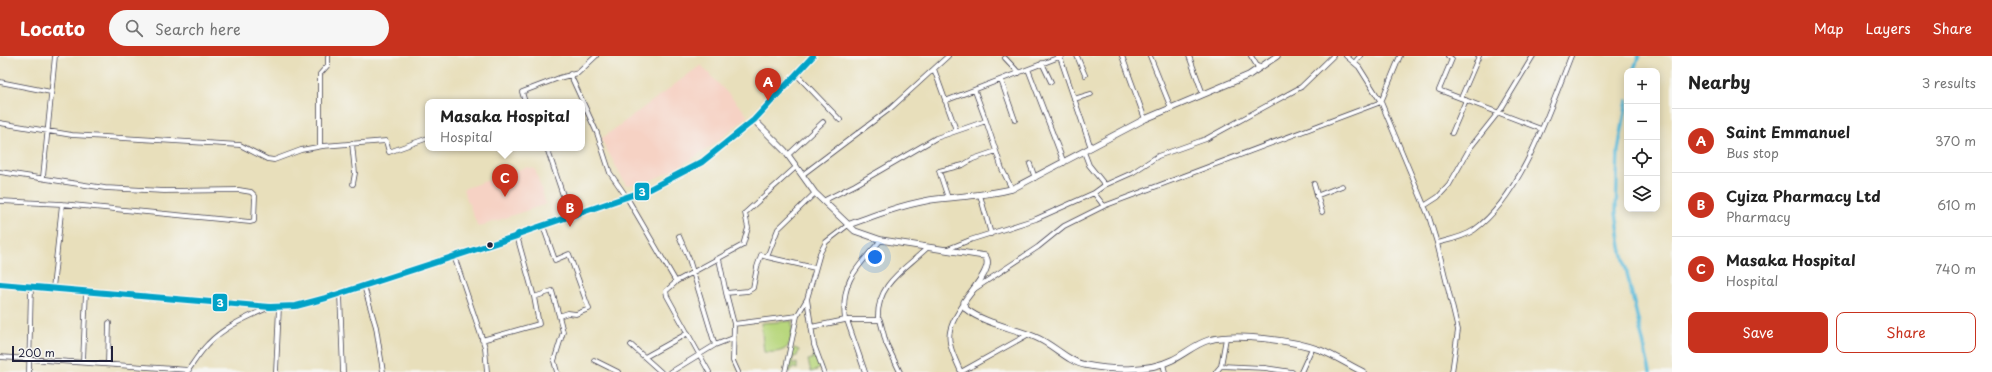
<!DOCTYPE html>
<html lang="en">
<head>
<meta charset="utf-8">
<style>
  :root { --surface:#fff; --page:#f6f6f6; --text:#222; --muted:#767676; --line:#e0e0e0; --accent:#c8321e }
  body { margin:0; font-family:"Playpen Sans",sans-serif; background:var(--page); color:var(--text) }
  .controls { position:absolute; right:12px; top:12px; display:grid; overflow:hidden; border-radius:8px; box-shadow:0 2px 10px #0003 }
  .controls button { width:36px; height:36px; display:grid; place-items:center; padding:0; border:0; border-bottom:1px solid var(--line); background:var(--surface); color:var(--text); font:20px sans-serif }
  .scale { position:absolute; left:12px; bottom:10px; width:101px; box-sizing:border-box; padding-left:4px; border:2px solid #22223b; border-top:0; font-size:11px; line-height:14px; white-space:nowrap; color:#22223b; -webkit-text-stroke:3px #f6f6f2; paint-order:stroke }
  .you { position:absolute; left:875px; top:201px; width:14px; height:14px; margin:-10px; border:3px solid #fff; border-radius:50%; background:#1a73e8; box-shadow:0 0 0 6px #1a73e833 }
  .badge { display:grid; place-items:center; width:26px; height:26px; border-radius:50%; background:var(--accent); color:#fff; font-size:13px; font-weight:700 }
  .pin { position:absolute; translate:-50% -33px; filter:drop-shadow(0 1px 2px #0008) }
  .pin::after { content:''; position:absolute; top:21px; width:14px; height:12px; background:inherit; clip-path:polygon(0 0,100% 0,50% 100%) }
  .popup { position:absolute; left:425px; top:43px; width:160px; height:52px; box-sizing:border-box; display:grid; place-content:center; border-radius:8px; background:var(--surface); filter:drop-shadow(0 1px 3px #0005); font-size:13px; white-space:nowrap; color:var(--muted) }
  .popup b { font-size:15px; color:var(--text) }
  .popup::after { content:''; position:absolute; left:50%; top:100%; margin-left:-8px; border:8px solid transparent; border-top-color:var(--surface) }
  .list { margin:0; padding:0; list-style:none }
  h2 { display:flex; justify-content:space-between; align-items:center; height:52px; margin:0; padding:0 16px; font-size:17px }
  h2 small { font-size:13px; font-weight:400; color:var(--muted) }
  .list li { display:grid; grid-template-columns:26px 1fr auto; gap:12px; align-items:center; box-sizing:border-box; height:64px; padding:0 16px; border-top:1px solid var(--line) }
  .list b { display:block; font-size:15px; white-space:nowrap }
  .list p { margin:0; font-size:13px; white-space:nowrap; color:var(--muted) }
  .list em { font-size:13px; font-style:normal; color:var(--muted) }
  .actions { display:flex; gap:8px; padding:12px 16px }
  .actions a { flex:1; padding:9px 0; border:1px solid var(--accent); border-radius:8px; text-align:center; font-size:14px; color:var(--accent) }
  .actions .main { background:var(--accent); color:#fff }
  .icon { flex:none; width:22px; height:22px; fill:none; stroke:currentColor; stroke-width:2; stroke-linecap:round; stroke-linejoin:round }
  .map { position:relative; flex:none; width:1672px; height:316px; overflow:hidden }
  header { display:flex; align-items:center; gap:24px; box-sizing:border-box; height:56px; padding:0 20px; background:var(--accent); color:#fff }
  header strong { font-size:19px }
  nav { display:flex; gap:22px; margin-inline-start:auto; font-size:14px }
  .search { width:280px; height:36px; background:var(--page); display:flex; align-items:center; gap:10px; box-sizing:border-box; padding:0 14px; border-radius:22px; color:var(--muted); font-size:15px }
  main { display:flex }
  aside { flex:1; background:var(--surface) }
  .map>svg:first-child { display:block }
  .built { fill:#f6d2c4 }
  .green { fill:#b8d77d; stroke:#6d7c5c }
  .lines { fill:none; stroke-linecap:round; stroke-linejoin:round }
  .canal { stroke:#5cbbda; stroke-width:3.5 }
  .minor-casing { stroke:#403e4e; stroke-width:5.5 }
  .major-casing { stroke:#403e4e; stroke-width:7 }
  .minor { stroke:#fff; stroke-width:4 }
  .major { stroke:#fff; stroke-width:5.5 }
  .bus-1-casing { stroke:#f6f6f2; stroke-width:9 }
  .bus-1 { stroke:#02a2c7; stroke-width:6 }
  .bus-dot { fill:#22223b; stroke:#f6f6f2; stroke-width:1.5 }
  .line-badge { stroke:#f6f6f2; stroke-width:1.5 }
  .badge-label { font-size:11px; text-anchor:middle; font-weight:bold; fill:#fff }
</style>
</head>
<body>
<header>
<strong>Locato</strong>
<div class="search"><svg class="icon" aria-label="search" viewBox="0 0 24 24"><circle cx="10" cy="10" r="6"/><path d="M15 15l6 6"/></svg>Search here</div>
<nav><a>Map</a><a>Layers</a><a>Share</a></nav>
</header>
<main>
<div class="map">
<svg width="1672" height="316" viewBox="0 0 1672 316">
  <rect width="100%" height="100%" fill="#f6f6f2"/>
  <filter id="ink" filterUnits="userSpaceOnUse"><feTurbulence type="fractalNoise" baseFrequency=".025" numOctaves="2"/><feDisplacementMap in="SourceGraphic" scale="8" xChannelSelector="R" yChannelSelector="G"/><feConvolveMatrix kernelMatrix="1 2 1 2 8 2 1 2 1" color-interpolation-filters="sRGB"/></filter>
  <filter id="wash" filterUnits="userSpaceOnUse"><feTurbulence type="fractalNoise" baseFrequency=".012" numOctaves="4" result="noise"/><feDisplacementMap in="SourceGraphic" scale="16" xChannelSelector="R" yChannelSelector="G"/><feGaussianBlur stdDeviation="0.9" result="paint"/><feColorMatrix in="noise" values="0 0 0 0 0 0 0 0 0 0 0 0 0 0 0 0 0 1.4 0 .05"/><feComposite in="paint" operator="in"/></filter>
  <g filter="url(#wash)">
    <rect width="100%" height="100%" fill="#e8dfbb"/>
    <path class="built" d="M701,9L747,58V61L709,92L676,113L647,126L626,129L601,83Z
      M526,111L535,113L546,148L478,171L463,133Z"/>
    <path class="green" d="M792,265C793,289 789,298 764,296L761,267Z
      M794,292L799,294L797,300L793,301L792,309L797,307V313L792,311V313L789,316V312L787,309H789L790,298Z
      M815,297L821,311L817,314L811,316L808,304L812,303Z"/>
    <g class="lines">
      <path class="canal" d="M1633,15L1639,0
        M1627,45L1618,95L1616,156L1621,191L1650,316"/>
    </g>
  </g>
  <g filter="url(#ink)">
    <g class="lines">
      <g class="minor-casing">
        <path id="minor" d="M1077,0L1085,19
          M1122,0L1145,63
          M1150,0L1171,52
          M1189,0L1203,38
          M1251,0L1259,13
          M1400,0L1381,46L1429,161L1437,187L1458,274L1452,316
          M1448,0L1452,3L1439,34L1541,73
          M1060,1L1091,92
          M1005,2L1019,17
          M1355,6L1360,0
          M1042,7L1051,26
          M934,13L956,74
          M1028,13L1064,107
          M570,18L597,77L610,117L626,140L675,224V227L666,235L667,240L709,316
          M796,18L840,64
          M1001,24L1015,64
          M0,26L51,36
          M975,35L986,65
          M1461,42L1479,0
          M1074,43L1091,38
          M945,45L1062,0
          M525,46L522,36L559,22L578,17L596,0
          M0,67L72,79L240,89L267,103L274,104L301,94L323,90L386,85L389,96L428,82
          M1452,77L1466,44
          M352,87L355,117L353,128
          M320,90V18L328,9V0
          M547,92L570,160
          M1084,96L1089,109L1105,129
          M788,99L823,66
          M1030,108L1035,122
          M0,116L105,132L164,135L239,134L251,136L255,140L254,165L250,166L62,148L0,145
          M802,119L891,52L948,0
          M43,121L55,0
          M1314,128L1322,156
          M1094,137L1104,150
          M980,139L991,178
          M1316,140L1342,130
          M948,142L939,115L963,109L973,103L996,95
          M823,145L855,129L936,82L986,65L1002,113L1012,133
          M1424,150L1438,141L1449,129L1470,92L1501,53L1533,0
          M543,170L555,204L569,198L589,253L576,258L568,257L559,260L563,276L554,305L557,316
          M679,180L689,203L715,289
          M1437,187C1449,184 1464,181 1474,174C1521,141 1550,53 1571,0
          M945,194L970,184L1036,163L1094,137L1105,129L1132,117L1158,100L1206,83L1301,31L1333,0
          M454,200L485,291L487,316
          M767,201L815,212
          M719,203L726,237
          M675,226L743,189L748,172L745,157L796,111
          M0,228L270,251L296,250L326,242L517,180L518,178L650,133L702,106L754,64L813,0
          M364,230L376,271L383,316
          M53,232L62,148
          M973,234L1038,191L1064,170L1104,150L1381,46L1359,11L1346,0
          M340,238L343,316
          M534,241L552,235L559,260
          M807,243L814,289L824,316
          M845,264H880L886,287L900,316
          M847,264L865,316
          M878,264C876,228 904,214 927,192
          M734,268L797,260
          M811,271L845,264C840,224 858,211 881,184
          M482,284L539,268L534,241L517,180
          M631,289L661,316
          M0,301L189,314
          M645,301L688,277
          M594,304L618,316
          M83,305L86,235
          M108,307L109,267
          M1163,308L1165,316
          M1221,310L1265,312L1292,316
          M29,316L31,230
          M187,316C194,306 200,296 208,288C225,270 248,261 270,251
          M276,316L279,251
          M671,316L715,289L733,282
          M738,316L733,305L734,268L726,237L748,235L753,232L757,211L761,199L767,201L778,173L815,137
          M785,316L797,260L807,243L820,197L826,186L848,169
          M961,316L1029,278
          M961,316C946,283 944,278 964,247
          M1216,316L1221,310L1226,282
          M1301,316L1312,292"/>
      </g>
      <g class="major-casing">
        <path id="major" d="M754,64L785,95L815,137L855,175L881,184L985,200C995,211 970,236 964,246L966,253C983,267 1014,272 1035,281C1053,288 1068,306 1085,309C1111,314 1148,316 1172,304C1185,298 1195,288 1209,284C1237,277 1293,284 1320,294C1335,300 1349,309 1363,316
          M848,169C875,159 902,149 930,144C957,140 985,140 1012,133L1145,63L1249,19L1277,0"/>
      </g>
      <use href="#minor" class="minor"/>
      <use href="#major" class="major"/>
      <g class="bus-1-casing">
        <path id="bus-1" d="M0,228L270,251L296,250L326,242L517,180L518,178L650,133L702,106L754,64L813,0"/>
      </g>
      <use href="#bus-1" class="bus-1"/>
    </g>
  </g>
  <circle class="bus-dot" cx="490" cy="189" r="3.5"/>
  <g class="line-badge">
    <rect x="634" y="126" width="16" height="19" rx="4" fill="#02a2c7"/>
    <rect x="212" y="237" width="16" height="19" rx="4" fill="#02a2c7"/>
  </g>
  <g class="badge-label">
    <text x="642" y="140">3</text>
    <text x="220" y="251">3</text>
  </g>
</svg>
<div class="controls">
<button>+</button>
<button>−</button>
<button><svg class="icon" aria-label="locate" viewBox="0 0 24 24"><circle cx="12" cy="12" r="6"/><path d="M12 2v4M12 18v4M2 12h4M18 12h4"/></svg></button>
<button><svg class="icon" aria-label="layers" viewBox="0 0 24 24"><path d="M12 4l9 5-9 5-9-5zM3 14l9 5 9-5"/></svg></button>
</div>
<div class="scale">200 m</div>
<div class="you"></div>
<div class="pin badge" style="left:768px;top:45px">A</div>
<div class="pin badge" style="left:570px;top:171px">B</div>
<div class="pin badge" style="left:505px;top:141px">C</div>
<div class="popup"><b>Masaka Hospital</b>Hospital</div>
</div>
<aside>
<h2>Nearby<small>3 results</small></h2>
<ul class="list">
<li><span class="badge">A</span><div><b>Saint Emmanuel</b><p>Bus stop</p></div><em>370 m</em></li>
<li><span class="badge">B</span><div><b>Cyiza Pharmacy Ltd</b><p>Pharmacy</p></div><em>610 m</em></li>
<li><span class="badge">C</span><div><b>Masaka Hospital</b><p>Hospital</p></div><em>740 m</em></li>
</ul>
<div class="actions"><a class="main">Save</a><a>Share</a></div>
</aside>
</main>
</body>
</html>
